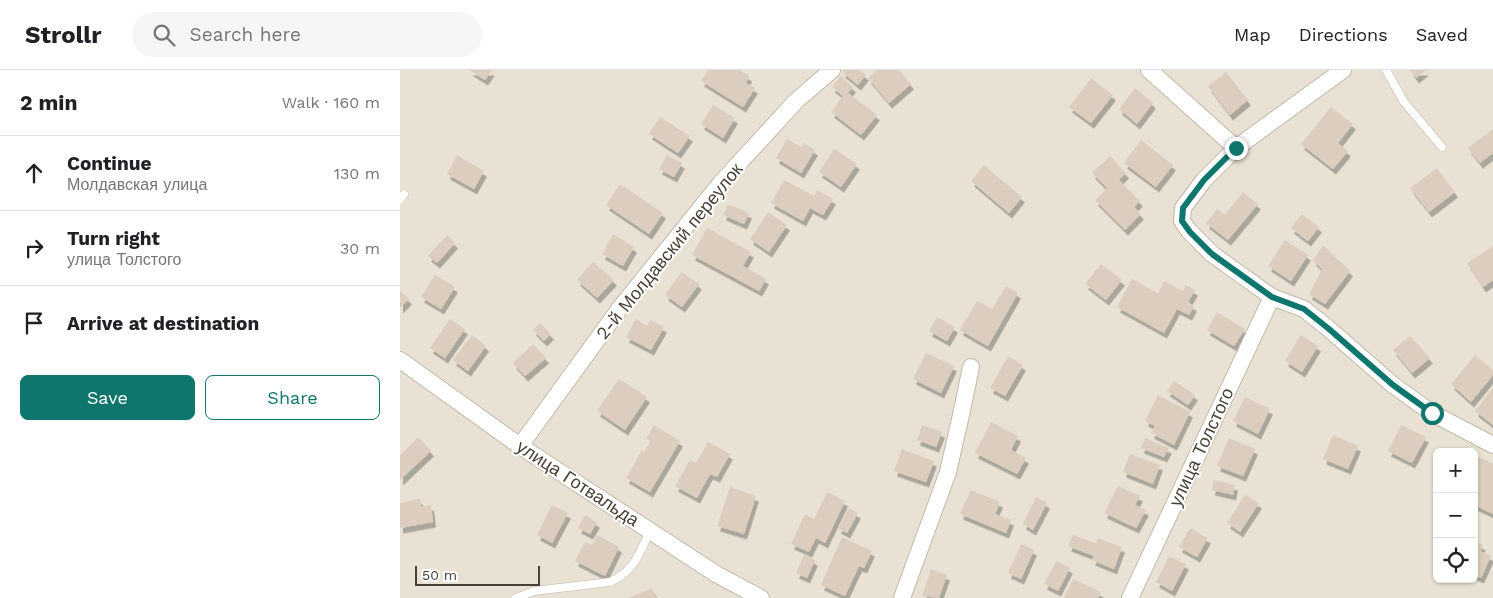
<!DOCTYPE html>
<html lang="en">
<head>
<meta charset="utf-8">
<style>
  :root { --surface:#fff; --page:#f6f6f6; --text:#202124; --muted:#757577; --line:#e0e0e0; --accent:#0f766e }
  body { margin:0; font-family:"Work Sans",sans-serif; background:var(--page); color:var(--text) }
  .controls { position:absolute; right:15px; bottom:15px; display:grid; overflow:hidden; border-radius:8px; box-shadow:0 1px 4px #0004 }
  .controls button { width:45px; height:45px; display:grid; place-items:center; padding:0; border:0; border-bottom:1px solid var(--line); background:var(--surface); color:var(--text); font:25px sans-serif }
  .scale { position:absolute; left:15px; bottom:12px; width:125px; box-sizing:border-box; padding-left:5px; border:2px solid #494035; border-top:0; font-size:14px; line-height:18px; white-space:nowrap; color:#494035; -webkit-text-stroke:4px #fff; paint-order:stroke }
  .stop { position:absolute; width:15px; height:15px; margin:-11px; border:4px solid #0f766e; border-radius:50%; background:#fff }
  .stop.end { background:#0f766e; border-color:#fff; box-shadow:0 1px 5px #0008 }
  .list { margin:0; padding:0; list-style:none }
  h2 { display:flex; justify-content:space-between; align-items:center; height:65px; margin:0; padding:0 20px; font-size:21px }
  h2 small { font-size:16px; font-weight:400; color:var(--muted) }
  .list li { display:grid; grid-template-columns:32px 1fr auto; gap:15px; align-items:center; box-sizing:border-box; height:75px; padding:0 20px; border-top:1px solid var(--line) }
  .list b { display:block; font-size:19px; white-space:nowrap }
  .list p { margin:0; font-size:16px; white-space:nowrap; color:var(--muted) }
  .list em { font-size:16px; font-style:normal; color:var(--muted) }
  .actions { display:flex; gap:10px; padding:15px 20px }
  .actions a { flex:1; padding:11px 0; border:1px solid var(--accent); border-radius:8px; text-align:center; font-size:18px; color:var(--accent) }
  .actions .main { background:var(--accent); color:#fff }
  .icon { flex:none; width:28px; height:28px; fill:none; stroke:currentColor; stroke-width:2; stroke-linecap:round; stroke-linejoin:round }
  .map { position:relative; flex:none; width:1093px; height:528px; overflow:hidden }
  header { display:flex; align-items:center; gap:30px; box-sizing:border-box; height:70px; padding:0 25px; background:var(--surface); border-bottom:1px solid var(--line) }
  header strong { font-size:24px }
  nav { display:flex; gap:28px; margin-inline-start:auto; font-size:18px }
  .search { width:350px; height:45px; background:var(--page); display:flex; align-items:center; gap:12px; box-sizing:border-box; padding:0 18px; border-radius:28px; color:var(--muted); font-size:19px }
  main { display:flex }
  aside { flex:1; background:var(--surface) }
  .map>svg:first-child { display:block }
  .residential { fill:#e9e2d4; fill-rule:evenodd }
  .building { fill:#dbcebe; filter:url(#shadow) }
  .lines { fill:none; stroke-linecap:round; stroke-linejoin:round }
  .service-casing { stroke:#c1b8a8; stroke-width:9 }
  .minor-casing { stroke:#c1b8a8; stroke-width:18 }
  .service { stroke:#fff; stroke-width:8 }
  .minor { stroke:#fff; stroke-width:16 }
  .route { stroke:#0f766e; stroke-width:6 }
  .labels { text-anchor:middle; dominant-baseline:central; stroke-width:4; stroke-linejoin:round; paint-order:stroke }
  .street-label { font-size:18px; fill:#494035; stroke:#fff }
</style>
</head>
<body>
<header>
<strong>Strollr</strong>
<div class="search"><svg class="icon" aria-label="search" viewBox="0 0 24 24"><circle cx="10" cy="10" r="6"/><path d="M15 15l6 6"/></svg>Search here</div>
<nav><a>Map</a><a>Directions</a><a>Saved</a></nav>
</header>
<main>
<aside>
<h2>2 min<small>Walk · 160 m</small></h2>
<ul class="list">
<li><svg class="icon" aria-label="ahead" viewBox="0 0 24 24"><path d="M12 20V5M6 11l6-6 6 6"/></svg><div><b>Continue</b><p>Молдавская улица</p></div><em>130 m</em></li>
<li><svg class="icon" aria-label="right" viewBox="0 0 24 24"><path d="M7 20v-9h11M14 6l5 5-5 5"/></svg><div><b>Turn right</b><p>улица Толстого</p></div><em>30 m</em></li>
<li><svg class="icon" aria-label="arrive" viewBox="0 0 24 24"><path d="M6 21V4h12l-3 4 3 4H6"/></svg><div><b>Arrive at destination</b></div></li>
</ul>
<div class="actions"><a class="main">Save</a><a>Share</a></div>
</aside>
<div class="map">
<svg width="1093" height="528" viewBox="0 0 1093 528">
  <defs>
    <filter id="shadow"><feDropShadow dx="3" dy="5.5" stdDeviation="0" flood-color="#0004"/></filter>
  </defs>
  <rect width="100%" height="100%" fill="#f5f0e7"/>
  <path class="residential" d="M0,0H1093V528H0ZM1037,382H1074V509H1037Z"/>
  <path class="building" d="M69,0H92L85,10Z
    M308,0H339L349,6L346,13L355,18L343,37L301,11Z
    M444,0H459L466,5L458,15L442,2Z
    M477,0H499L511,14L489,33L468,8Z
    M1010,0H1026L1016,8Z
    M826,2L848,30L830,45L808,16Z
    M441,6L453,17L448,23L477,45L461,65L431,42L443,26L432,17Z
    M691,8L713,25L691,53L669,37Z
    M735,18L753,33L737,54L719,39Z
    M313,35L335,48L323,68L301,54Z
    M931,37L953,54L938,73L948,81L933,99L901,74Z
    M260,47L290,66L278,83L249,64Z
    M1093,59V83L1080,93L1068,78Z
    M387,69L401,77L404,73L415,80L401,103L376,88Z
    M741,70L773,95L756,117L724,93Z
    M434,79L457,94L441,117L419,102Z
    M57,85L84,101L74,119L47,104Z
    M267,85L282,93L274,107L259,99Z
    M710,86L726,103L719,110L740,131L734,137L741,144L725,160L695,130L707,118L692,103Z
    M584,95L622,127L609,143L571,111Z
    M1037,98L1055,122L1029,142L1010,118Z
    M384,110L414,126L417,120L433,129L423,145L410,138L403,151L371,133Z
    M220,114L263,143L249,164L206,135Z
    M843,122L858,134L828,170L806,153L817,139L825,145Z
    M328,134L349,143L344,154L323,145Z
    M368,142L387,155L369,182L350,169Z
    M902,144L919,157L908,171L891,158Z
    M307,158L351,182L343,196L366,209L359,221L292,185Z
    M213,164L234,177L223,196L202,184Z
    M47,165L55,173L37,193L28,186Z
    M885,170L908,185L891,211L868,196Z
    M923,175L950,201L925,234L909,224L922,199L913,190Z
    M1093,176V210L1083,217L1067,193Z
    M193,192L214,210L197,228L177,210Z
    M701,194L722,210L706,230L685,214Z
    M282,202L299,214L282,237L265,225Z
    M35,205L55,217L41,239L21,227Z
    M732,209L758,223L764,211L783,221L786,215L795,220L788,232L794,236L789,245L777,239L764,263L717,237Z
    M606,216L618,223L588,276L560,260L577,231L592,239Z
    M0,221L9,229L0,238Z
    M817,242L845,259L834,276L807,260Z
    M537,247L555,257L547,271L529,261Z
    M50,249L65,259L45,288L30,278Z
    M236,249L247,256L250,250L264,257L251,280L226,267Z
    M140,253L151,264L144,271L133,260Z
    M72,265L86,276L68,301L53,290Z
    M901,265L918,276L902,302L885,291Z
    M1010,266L1030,288L1012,303L993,280Z
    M133,274L146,288L125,306L113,293Z
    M526,283L554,296L541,323L513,309Z
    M1075,285L1093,300V305L1071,332L1051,314Z
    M608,286L623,295L605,326L590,318Z
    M219,309L247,327L225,360L197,341Z
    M774,311L795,325L788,335L767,321Z
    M1093,317V355L1075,341Z
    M758,325L790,342L774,375L751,363L755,356L745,351Z
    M845,327L870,339L858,364L833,351Z
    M591,352L618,366L611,380L626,388L617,404L575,383Z
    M254,355L280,371L250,422L226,408L242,380L244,382L251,371L246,369Z
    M522,355L542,362L536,377L517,370Z
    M1001,355L1026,367L1012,393L988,381Z
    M933,365L958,376L948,399L923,389Z
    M18,367L31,381L0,410V385Z
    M745,368L769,378L764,387L741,378Z
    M829,368L855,379L843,406L817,396Z
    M308,372L330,384L317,407L310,404L297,428L275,416L290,390L296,393Z
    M502,379L534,391L526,412L494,401Z
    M730,384L760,395L753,414L723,402Z
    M1076,386L1093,394V444L1074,435V390Z
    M814,410L835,415L833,425L812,420Z
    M718,416L740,426L735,435L746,440L736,458L704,443Z
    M330,417L356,426L344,464L317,456Z
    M571,420L600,432L595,444L611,450L606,463L560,444Z
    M427,422L445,431L425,473L416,468L409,482L391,474L405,444L414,449Z
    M845,425L859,433L840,462L827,453Z
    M636,427L647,433L633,460L623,454Z
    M20,429L21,437L31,435L33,452L0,458V433Z
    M152,435L168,443L152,473L137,465Z
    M449,438L458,443L447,463L438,458Z
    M185,445L197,452L190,464L178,458Z
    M790,458L808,468L797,487L779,477Z
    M197,465L219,477L205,506L175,491L185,472L192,475Z
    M673,465L696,473L698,468L722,477L714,499L692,490L694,486L668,476Z
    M442,467L472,481L464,498L459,496L445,526L421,515Z
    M1074,471L1083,475L1080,481L1091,486L1081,508L1074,505Z
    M621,474L634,480L621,509L608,503Z
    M404,485L415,490L407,508L396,503Z
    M769,486L786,494L772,521L756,512Z
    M656,491L670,498L658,521L644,514Z
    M531,499L547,505L539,528L522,526Z
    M673,509L701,522L698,528H664Z
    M252,518L256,528H228Z"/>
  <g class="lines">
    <g class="service-casing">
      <path id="service" d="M986,0L1004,32L1042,77
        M0,130L4,124
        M116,528L134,521L210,512C235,501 239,483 250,461"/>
    </g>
    <g class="minor-casing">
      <path id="minor" d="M749,0L836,78
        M943,0L836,78L804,110L783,138L782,151L789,161L812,184L872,227L904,239L929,259L993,315L1032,343L1093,375
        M0,290L120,376L316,504L361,528
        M120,376L220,238L320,114L396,31L432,0
        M502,528L548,402L561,345L571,297
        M730,528L872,227"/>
    </g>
    <use href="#service" class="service"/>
    <use href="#minor" class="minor"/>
  </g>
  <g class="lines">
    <path class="route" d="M836,78L804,110L783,138L782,151L790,162L812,184L872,227L904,239L929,259L993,315L1032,343"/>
  </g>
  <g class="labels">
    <g class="street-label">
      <text transform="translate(269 181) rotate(-51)">2-й Молдавский переулок</text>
      <text transform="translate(801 377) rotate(-65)">улица Толстого</text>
      <text transform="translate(178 413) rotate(33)">улица Готвальда</text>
    </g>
  </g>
</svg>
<div class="controls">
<button>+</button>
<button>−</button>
<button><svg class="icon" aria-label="locate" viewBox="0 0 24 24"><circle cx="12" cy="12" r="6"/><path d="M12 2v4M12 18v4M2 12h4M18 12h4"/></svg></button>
</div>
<div class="scale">50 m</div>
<div class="stop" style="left:1032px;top:343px"></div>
<div class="stop end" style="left:836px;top:78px"></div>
</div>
</main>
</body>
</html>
